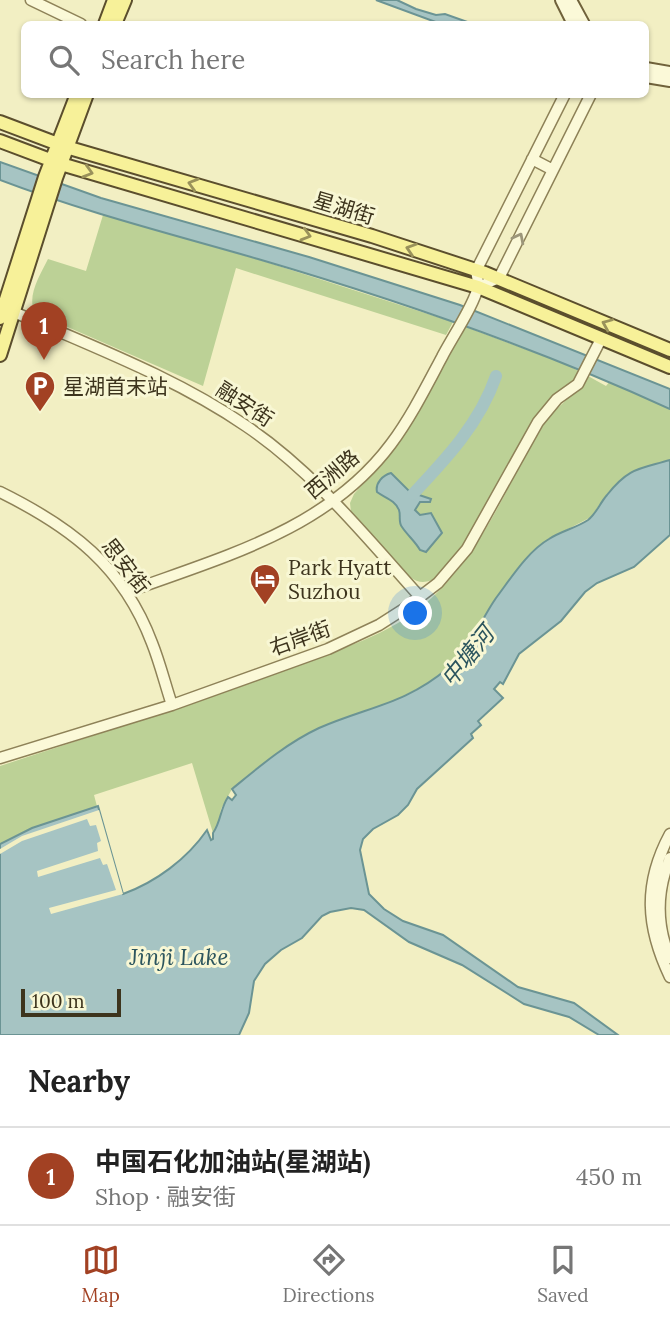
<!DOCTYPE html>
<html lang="en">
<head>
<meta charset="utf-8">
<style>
  :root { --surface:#fff; --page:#f6f6f6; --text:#222; --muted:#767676; --line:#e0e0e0; --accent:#a24123 }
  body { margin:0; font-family:Lora,"Noto Sans SC",serif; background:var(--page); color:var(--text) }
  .scale { position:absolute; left:21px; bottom:18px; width:100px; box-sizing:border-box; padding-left:7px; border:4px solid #3d341d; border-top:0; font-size:19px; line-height:24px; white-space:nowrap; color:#3d341d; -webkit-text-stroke:5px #f8f7d4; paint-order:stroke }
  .you { position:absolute; left:416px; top:614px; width:24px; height:24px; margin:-18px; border:5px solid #fff; border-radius:50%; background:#1a73e8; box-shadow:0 0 0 10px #1a73e833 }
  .badge { display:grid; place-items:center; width:46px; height:46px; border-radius:50%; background:var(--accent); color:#fff; font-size:23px; font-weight:700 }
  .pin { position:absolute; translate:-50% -58px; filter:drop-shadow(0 2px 4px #0008) }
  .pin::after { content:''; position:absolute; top:37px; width:24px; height:21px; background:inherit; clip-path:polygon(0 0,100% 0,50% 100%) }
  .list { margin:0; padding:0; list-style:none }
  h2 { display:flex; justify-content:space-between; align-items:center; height:91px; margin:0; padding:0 28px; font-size:30px }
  h2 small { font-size:23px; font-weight:400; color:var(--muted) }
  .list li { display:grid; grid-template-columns:46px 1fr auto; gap:21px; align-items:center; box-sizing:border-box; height:98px; padding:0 28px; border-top:2px solid var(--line) }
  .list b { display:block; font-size:26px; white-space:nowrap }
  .list p { margin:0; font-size:23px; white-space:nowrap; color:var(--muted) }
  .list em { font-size:23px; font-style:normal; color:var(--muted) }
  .icon { flex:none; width:38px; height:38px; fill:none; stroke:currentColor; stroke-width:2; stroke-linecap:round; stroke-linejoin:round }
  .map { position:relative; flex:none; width:670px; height:1035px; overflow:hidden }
  .search { position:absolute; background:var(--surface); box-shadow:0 2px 5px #0004; left:21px; right:21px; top:21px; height:77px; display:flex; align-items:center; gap:18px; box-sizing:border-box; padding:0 24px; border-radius:10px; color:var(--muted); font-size:26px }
  .sheet { height:189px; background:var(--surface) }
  nav { display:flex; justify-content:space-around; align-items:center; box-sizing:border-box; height:98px; border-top:2px solid var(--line); background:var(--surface); font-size:19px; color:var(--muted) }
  nav a { display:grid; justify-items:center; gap:4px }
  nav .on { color:var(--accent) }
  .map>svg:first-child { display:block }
  .green { fill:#bcd196 }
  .water { fill:#a6c4c3; stroke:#6b9494; stroke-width:2 }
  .pier { fill:#f2efc3 }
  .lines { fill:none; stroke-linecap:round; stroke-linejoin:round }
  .river { stroke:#a6c4c3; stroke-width:12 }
  .tertiary-casing { stroke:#8e8258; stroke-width:13 }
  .secondary-casing { stroke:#70623b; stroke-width:14 }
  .primary-casing { stroke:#5b4e2d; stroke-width:16 }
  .tertiary { stroke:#fbf9d8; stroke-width:10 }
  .secondary { stroke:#fbf9d8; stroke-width:10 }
  .primary { stroke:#f7f199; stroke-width:12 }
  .oneway { stroke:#9a925b }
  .oneway2 { stroke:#9c967a }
  .labels { text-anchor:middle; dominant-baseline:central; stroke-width:6; stroke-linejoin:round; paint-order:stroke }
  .street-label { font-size:21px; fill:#3d341d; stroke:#f8f7d4 }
  .poi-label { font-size:21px; fill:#3d341d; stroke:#f8f7d4; text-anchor:start }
  .water-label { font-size:23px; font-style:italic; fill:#2c555e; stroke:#f8f7d4 }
</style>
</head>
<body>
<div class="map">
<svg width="670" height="1035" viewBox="0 0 670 1035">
  <rect width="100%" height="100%" fill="#f2efc3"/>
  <path class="green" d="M103,215L260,260L453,322L446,335L236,268L203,386L40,315L33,308C29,292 41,273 48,259L86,271Z
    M466,327L568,365L580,372C571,388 554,394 543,408L473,534L439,577C429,582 420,585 410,577L351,512L350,503L354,494L396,447Z
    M588,376L606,386L610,381L670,409V460L630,473L607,494L591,517L547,540L535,550L489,610L464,651L449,667L429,683L388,704L337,722L304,736L261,765L232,789L221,809L219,822L213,833L192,763L94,795L99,814L0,854V766C98,734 196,703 292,667C335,651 392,634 426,603C483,553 504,489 542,427C555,406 575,396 588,376Z"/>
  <path class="water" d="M376,0H397L416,9L436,15L445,14L473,24H441Z
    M0,162L101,198L309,257L460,305L670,389V409C537,348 398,300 258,259C171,234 84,212 0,180Z
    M670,460V535L634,567L597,583L585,592L561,621L519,654L503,684L500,682L494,689L503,698L478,721L481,725L471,734L473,738L417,789L408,805L398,815L373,829L363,839L360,850L369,894L384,909L403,921L443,935L518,987L574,1003L618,1035H599L569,1017L524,1004L462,965L409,942L364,910L351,908L330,912L322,916L302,938L281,950L265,964L254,981L249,1013L239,1035H0V844L32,828L98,806L123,894C156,882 187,859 207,830L211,840L213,839V833C221,822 220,809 228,797L232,800L236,795L232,789C260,766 287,743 319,728C367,707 406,704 448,668C471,648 480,621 496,598C511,578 528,551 549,539C561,531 576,528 588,520C596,514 600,503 607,495C629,467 640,469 670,460Z
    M391,473L410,492L431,499L430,502H420L415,510L420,515L431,513L442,533L426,552L420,550C415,541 408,536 402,527C398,522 401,516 399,510C395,500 385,498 377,492C375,483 383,475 391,473Z"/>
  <path class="pier" d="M99,810L123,894L51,914L49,908L116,890L107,864L103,865L100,858L38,877L37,871L98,851L97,843L101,841L96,825L90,826L87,819L22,841L0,854V849L22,836Z"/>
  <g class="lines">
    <path class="river" d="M413,494C446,459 480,423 496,376"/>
    <g class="tertiary-casing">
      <path id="tertiary" d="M31,0L81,24
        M532,159L553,170
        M478,287L499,278L591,94
        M7,309C88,345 173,376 246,426C314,472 366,537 420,597
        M0,492C71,527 123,566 152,643C160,663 165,684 172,705
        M127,592C222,557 327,530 391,444C411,417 426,387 442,357C450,341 476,302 478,286C478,282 477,275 476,271L565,94
        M0,758L172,705L328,649L379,625L404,609L438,583L467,549L538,422L557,399L578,384L601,339
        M670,834C643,884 646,927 670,977
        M670,858C657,890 656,925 670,958"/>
    </g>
    <g class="secondary-casing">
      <path id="secondary" d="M561,0L573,24
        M571,0L584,24
        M646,68L670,72
        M646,77L670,81"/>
    </g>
    <g class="primary-casing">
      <path id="primary" d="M105,24L114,0
        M115,24L125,0
        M0,122L66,147L372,236L485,273L670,350
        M0,141L61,164L478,287L670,367
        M0,318L45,177L77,94
        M0,355L56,178L87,94"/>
    </g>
    <use href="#tertiary" class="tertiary"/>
    <use href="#secondary" class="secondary"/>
    <use href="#primary" class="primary"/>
  </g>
  <defs><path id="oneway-chevron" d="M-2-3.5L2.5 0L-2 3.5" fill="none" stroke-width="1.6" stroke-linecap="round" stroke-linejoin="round" transform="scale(1.75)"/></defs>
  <g class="oneway">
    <use href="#oneway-chevron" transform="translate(88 172) rotate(16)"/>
    <use href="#oneway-chevron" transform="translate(193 184) rotate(-164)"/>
    <use href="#oneway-chevron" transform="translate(306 235) rotate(16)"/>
    <use href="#oneway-chevron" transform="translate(411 249) rotate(-162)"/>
    <use href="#oneway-chevron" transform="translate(607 324) rotate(-157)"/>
  </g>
  <use class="oneway2" href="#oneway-chevron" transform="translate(519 238) rotate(-63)"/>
  <defs>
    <g id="parking-pin" transform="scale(1.575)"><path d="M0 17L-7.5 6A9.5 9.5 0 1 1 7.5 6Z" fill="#a24123" stroke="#f8f7d4"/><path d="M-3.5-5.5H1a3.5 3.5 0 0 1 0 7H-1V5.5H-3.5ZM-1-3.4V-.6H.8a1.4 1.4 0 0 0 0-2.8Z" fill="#fff"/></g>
    <g id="hotel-pin" transform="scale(1.575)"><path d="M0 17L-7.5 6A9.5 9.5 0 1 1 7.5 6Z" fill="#a24123" stroke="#f8f7d4"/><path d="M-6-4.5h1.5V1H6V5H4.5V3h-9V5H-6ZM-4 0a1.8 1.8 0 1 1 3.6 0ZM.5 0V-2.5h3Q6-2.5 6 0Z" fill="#fff"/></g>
  </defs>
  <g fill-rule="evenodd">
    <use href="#parking-pin" x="40" y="386"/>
    <use href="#hotel-pin" x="265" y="579"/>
  </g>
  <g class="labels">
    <g class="street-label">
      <text transform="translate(344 208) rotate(17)">星湖街</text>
      <text transform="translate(245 404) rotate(33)">融安街</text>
      <text transform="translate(332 474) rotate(-40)">西洲路</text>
      <text transform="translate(126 566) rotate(52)">思安街</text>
      <text transform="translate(300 638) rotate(-20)">右岸街</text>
    </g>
    <g class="poi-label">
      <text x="63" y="386">星湖首末站</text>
      <text x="288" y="567">Park Hyatt<tspan x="288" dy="24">Suzhou</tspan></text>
    </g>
    <g class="water-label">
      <text transform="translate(467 656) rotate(-51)">中塘河</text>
      <text x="179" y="956">Jinji Lake</text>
    </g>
  </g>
</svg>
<div class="scale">100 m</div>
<div class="you"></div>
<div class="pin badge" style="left:44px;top:360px">1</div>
<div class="search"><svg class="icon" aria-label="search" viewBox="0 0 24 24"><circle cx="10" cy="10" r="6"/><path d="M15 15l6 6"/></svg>Search here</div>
</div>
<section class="sheet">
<h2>Nearby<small></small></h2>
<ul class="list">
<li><span class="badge">1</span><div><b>中国石化加油站(星湖站)</b><p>Shop · 融安街</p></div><em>450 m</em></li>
</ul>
</section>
<nav>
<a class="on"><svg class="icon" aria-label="map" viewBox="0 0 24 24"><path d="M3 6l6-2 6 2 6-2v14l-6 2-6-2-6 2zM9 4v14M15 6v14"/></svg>Map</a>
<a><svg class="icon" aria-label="directions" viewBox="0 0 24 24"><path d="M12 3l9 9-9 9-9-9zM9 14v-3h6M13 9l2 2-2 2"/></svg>Directions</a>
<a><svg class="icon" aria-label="saved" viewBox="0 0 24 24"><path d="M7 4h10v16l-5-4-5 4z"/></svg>Saved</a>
</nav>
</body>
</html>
